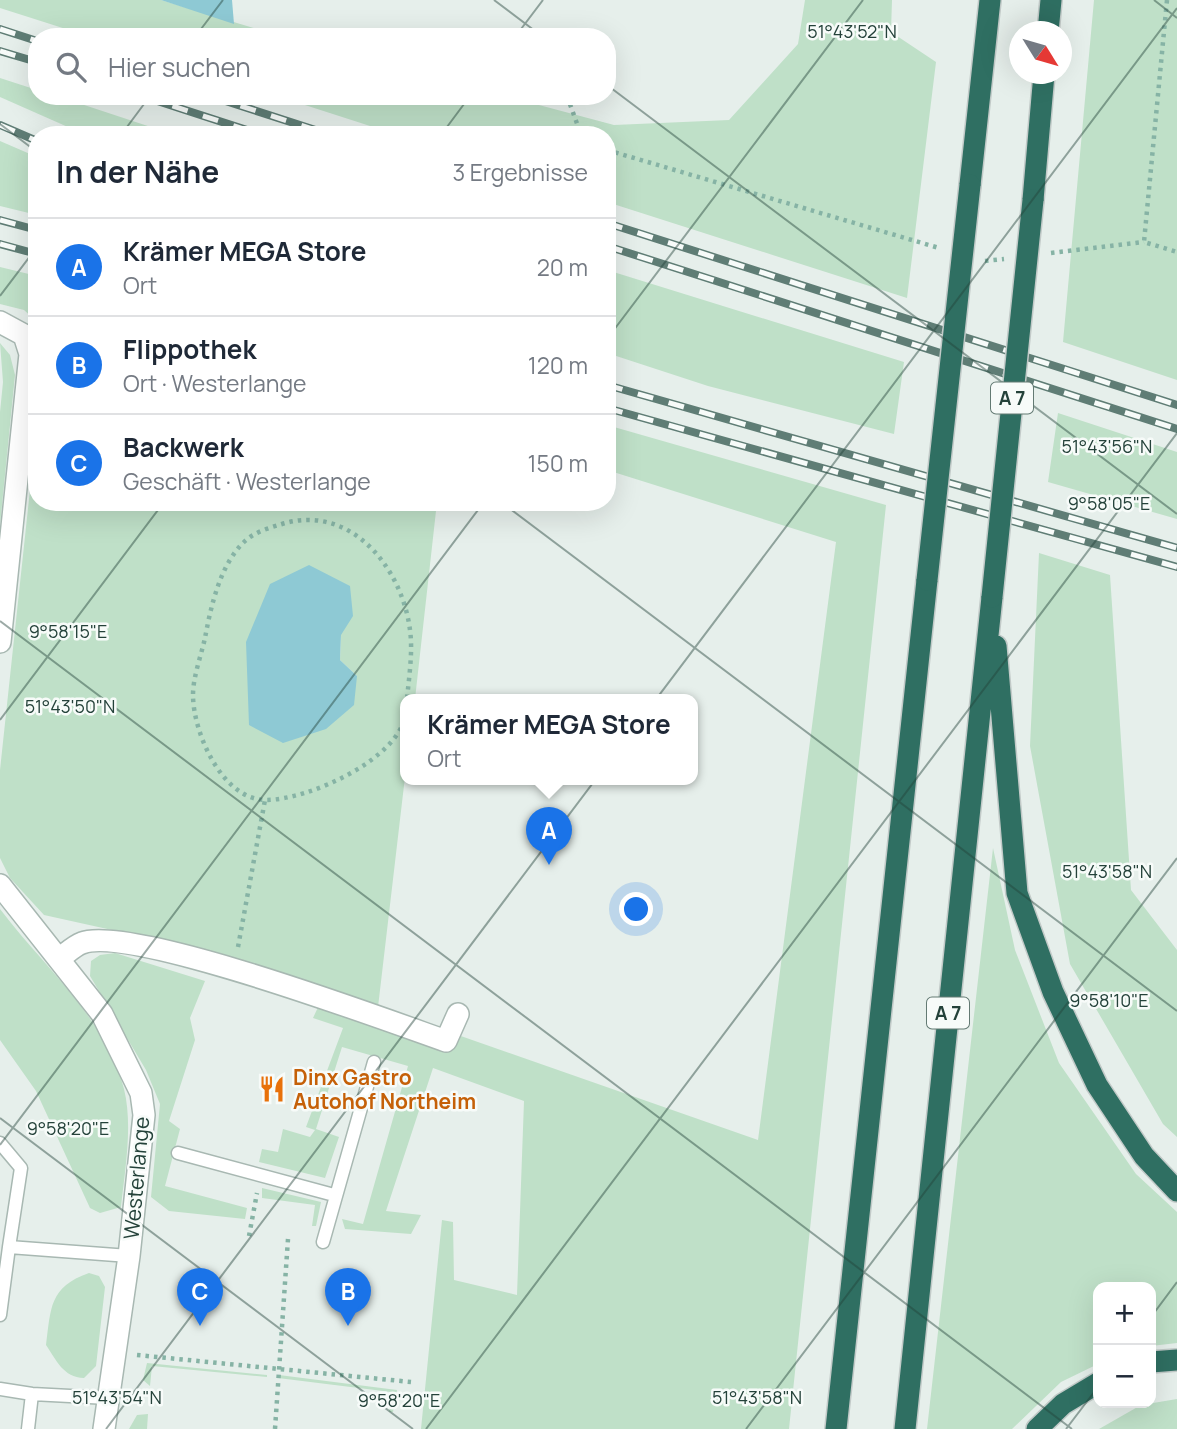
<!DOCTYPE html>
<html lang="de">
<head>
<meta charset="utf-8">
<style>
  :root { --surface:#fff; --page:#f2f2f3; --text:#1f2937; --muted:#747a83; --line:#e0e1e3; --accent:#1a73e8 }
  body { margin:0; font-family:Manrope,sans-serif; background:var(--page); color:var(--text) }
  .controls { position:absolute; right:21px; bottom:21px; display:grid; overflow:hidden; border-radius:14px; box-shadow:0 7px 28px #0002 }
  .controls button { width:63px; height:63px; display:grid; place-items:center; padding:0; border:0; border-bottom:2px solid var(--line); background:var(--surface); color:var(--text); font:35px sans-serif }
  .compass { position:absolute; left:1009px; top:21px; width:63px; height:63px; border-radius:50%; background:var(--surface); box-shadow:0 7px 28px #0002; rotate:127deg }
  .you { position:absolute; left:637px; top:910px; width:24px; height:24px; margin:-18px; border:5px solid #fff; border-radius:50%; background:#1a73e8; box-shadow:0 0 0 10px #1a73e833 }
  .badge { display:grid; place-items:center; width:46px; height:46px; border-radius:50%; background:var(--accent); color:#fff; font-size:23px; font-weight:700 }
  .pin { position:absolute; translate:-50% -58px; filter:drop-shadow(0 2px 4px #0008) }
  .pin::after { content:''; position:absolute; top:37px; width:24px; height:21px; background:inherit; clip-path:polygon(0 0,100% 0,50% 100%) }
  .popup { position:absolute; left:400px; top:694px; width:298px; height:91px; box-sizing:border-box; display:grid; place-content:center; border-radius:14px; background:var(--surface); filter:drop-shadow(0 2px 5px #0005); font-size:23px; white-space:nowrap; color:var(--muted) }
  .popup b { font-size:26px; color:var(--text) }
  .popup::after { content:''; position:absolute; left:50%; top:100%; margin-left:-14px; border:14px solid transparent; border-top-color:var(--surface) }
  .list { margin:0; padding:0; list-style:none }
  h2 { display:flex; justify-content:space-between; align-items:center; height:91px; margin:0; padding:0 28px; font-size:30px }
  h2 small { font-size:23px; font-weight:400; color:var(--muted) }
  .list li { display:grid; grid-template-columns:46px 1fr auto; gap:21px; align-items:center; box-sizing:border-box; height:98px; padding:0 28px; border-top:2px solid var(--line) }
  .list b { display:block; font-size:26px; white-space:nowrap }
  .list p { margin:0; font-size:23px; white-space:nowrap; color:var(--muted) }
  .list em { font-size:23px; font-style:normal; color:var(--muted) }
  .icon { flex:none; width:38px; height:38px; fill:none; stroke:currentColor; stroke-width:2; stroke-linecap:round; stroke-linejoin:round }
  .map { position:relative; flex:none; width:1177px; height:1429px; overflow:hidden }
  .search { position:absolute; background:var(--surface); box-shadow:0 7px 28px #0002; left:28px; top:28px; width:588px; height:77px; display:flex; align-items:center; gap:18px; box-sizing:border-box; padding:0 24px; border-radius:28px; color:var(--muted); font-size:26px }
  .panel { position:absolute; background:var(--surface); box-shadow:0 7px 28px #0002; left:28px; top:126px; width:588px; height:385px; border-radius:28px }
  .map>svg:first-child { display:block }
  .green { fill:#bfe0c8; fill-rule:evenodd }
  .water { fill:#8ec9d4 }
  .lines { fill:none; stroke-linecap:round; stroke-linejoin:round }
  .lane-casing { stroke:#a8b8b2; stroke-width:15 }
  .street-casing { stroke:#a8b8b2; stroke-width:24 }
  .highway-casing { stroke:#c2cac8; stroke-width:24 }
  .path { stroke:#86b3a5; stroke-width:4.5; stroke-dasharray:3.5 5; stroke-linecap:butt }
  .lane { stroke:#fff; stroke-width:12 }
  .street { stroke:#fff; stroke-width:21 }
  .highway { stroke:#2f6f62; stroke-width:21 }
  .rail-casing { stroke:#5f7d75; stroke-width:8 }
  .rail { stroke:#f7fbf9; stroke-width:5; stroke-dasharray:16; stroke-linecap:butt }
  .highway-bridge-casing { stroke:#c2cac8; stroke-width:24; stroke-linecap:butt }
  .highway-bridge { stroke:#2f6f62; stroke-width:21 }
  .ticks { fill:none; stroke:#24423a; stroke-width:2; stroke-opacity:0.45 }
  .labels { text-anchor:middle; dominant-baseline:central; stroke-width:5; stroke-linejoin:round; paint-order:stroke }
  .shield { fill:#f7fbf9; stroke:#637a73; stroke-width:2 }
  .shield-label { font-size:19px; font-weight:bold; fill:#24423a }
  .food-label { font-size:21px; font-weight:bold; fill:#c56008; stroke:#f7fbf9; text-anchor:start }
  .street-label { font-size:21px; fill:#24423a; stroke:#f7fbf9 }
  .ticks-label { font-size:18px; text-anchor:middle; fill:#24423a; stroke:#f7fbf9; stroke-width:5; stroke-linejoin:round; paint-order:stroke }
</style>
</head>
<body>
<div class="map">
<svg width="1177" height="1429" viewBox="0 0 1177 1429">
  <rect width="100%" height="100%" fill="#e6efeb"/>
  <path class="green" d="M0,0H161L283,37H91L0,8Z
    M805,0H892L891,32L936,62L907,298L607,202V135H398L277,96H505L614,125L729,120L798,44Z
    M1094,0H1177V380L1063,342Z
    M0,78L37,90V96H57L175,135H86L0,97Z
    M0,141L37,157V215L0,206Z
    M0,267L37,276V322L24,310L0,304Z
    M607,270L904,362L894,434L708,386L607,353Z
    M0,343L10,355L15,375L0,525V412L3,382Z
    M1058,413L1177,452V519L1048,482Z
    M607,425L886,505L789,1429H421L442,1220L453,1222L454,1280L517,1295L524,1101L433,1068L386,1211L421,1215L411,1234L345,1229L342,1219L363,1224L408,1066L342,1047L316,1129L339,1137L325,1178L259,1162L262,1149L278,1152L283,1129L310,1137L315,1130L306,1127L343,1028L313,1018L326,990L225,955L44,915L10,878L0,858V770L35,443L37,502H437L415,699H406L405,777L378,1007L758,1140L836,542L607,470ZM341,635L340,660L357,676L246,642Z
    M1039,553L1110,575L1131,890L1177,950V1137L1163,1124L1070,964L1030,746Z
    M993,848L1015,950L1059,1063L1136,1174L1177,1212V1343L1151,1346V1287H1098V1364L1061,1382L1012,1429H927Z
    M0,909C42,965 106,1018 124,1089C133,1126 125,1169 121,1207L100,1213L90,1208L36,1091L0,1040Z
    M115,953L205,981L190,1018L195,1040L169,1121L180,1129L165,1186L247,1208L245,1219L169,1211L151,1197L160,1104L146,1070L90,976L91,961L100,955Z
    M262,1188L321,1202L316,1226H312L315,1205L262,1198Z
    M89,1273L99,1276L105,1287L96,1366L84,1378C63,1377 57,1361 46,1345C51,1308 49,1287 89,1273Z
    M147,1363L267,1375V1377L152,1366L150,1386L143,1380Z
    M279,1375L397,1390L393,1412H389L391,1392L278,1378Z
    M1177,1399V1429H1099L1141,1405Z
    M148,1414L147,1429H129L137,1415Z"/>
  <path class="water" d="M161,0H232L234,24Z
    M309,565L350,586L353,616L341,635L340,660L357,676L354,705L326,729L283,743L249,725L246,642L270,584Z"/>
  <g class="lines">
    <g class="lane-casing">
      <path id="lane" d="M0,1143L21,1168L9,1247
        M178,1153L334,1195
        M323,1242L374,1062
        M0,1315L9,1247L129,1256
        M0,1389L32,1394L108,1398
        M28,1429L32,1394"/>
    </g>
    <g class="street-casing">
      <path id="street" d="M0,322L24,335L30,354L0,642
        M0,885L102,1014L141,1093L144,1115L129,1256L104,1429
        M60,958C67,953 74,946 82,943C129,924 386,1020 446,1041L458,1014"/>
    </g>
    <g class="highway-casing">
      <path id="highway" d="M1048,32L1051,0
        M970,185L990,0
        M1033,200L1044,74
        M996,646L1017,893L1053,992L1097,1085L1144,1156L1177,1191
        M1151,1362L1177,1360
        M836,1429L927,580
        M905,1429L992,597
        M1037,1429L1063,1404L1098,1383"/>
    </g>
    <path class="path" d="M1167,0L1144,242L1177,252
      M567,96L579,129L587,135
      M607,150L939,248
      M1051,253L1144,242
      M985,261L1004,259
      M406,712C401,759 308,800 266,800C222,800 193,732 193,695C193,677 201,656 205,638C211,606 220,565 244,542C254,532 269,528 282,524C350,503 402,567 410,630C413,652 409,677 407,699
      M238,947L265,800
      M249,1236L257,1193
      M137,1355L411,1382
      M275,1429L288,1239"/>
    <use href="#lane" class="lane"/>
    <use href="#street" class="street"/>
    <use href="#highway" class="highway"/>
    <g class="rail-casing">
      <path id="rail" d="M0,29L37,41
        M0,51L37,62
        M142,96L262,135
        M210,96L331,135
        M0,125L37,141
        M0,220L37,230
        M607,223L1177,405
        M0,244L37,254
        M607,246L1177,429
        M607,385L1177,548
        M607,408L1177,567"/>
    </g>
    <use href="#rail" class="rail"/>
    <g class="highway-bridge-casing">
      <path id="highway-bridge" d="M927,580L970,185
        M992,597L1033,200"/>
    </g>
    <use href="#highway-bridge" class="highway-bridge"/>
  </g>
  <path class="ticks" d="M494,0L543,37M1154,0L1177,18M195,37L223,0M515,37L543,0M607,85L1177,514M0,124L37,152M121,135L150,96M441,135L470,96M0,296L37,247M607,339L863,0M501,502L1177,1011M0,621L1072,1429M0,720L164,502M0,1118L413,1429M0,1145L484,502M1151,1317L1177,1282M106,1429L1177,8M426,1429L1177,433M746,1429L1177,858M1066,1429L1098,1387"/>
  <defs>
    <g id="restaurant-bare" transform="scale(2.1)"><path d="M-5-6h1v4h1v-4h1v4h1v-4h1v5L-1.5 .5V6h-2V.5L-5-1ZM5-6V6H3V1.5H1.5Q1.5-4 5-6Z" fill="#e8710a" stroke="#f7fbf9" stroke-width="2.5" paint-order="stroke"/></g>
  </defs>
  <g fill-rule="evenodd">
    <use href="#restaurant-bare" x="272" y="1089"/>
  </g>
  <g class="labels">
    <g class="shield">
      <rect x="991" y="382.5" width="42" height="31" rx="5"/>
      <rect x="927" y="997.5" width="42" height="31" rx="5"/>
    </g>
    <g class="shield-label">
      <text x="1012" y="398">A 7</text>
      <text x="948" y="1013">A 7</text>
    </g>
    <g class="food-label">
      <text x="293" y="1077">Dinx Gastro<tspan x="293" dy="24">Autohof Northeim</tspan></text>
    </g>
    <g class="street-label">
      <text transform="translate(136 1178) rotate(-85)">Westerlange</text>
    </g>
  </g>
  <g class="ticks-label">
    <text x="852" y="38">51°43'52"N</text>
    <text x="1107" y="453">51°43'56"N</text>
    <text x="1109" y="510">9°58'05"E</text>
    <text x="68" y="638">9°58'15"E</text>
    <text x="70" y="713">51°43'50"N</text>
    <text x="1107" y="878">51°43'58"N</text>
    <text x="1109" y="1007">9°58'10"E</text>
    <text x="68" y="1135">9°58'20"E</text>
    <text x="117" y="1404">51°43'54"N</text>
    <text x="757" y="1404">51°43'58"N</text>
    <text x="399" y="1407">9°58'20"E</text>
  </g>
</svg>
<div class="controls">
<button>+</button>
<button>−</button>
</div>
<svg class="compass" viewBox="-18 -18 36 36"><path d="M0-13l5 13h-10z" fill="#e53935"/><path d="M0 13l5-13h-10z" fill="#747a83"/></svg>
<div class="you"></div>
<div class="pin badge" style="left:549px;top:865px">A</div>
<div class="popup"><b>Krämer MEGA Store</b>Ort</div>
<div class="pin badge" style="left:348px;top:1326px">B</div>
<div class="pin badge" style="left:200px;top:1326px">C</div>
<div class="search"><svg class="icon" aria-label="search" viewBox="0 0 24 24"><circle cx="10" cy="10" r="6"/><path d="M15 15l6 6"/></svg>Hier suchen</div>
<section class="panel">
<h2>In der Nähe<small>3 Ergebnisse</small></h2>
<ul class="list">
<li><span class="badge">A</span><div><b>Krämer MEGA Store</b><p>Ort</p></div><em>20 m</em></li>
<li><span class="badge">B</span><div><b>Flippothek</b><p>Ort · Westerlange</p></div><em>120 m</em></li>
<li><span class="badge">C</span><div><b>Backwerk</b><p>Geschäft · Westerlange</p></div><em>150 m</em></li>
</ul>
</section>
</div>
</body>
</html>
